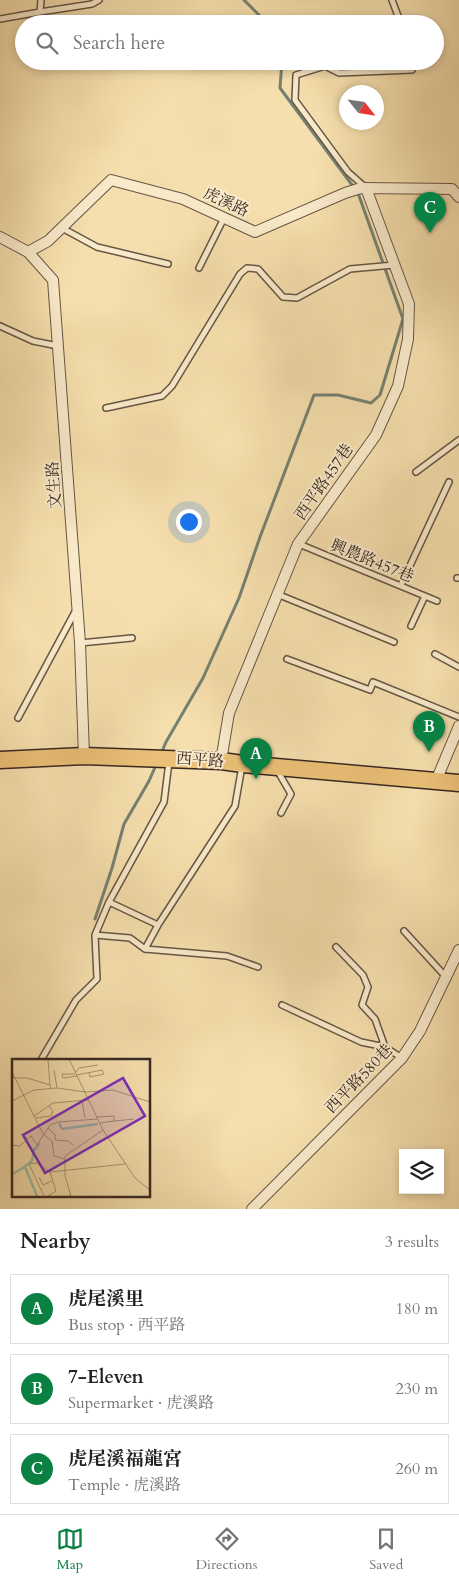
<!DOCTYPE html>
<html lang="en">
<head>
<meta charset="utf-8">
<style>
  :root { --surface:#fff; --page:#f2f2f2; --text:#202124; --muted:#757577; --line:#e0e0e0; --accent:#0b8043 }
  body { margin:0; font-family:Cardo,"Noto Serif TC",serif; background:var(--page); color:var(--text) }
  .controls { position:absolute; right:15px; bottom:15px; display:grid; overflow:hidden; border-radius:0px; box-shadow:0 2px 8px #0003 }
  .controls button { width:45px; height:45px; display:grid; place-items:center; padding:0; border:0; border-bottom:1px solid var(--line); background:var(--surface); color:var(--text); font:25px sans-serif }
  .compass { position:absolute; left:339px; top:85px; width:45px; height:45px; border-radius:50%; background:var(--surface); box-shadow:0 2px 8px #0003; rotate:120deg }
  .you { position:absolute; left:188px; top:521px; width:18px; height:18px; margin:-12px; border:4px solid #fff; border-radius:50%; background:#1a73e8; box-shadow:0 0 0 8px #1a73e833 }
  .badge { display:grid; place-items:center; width:32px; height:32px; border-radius:50%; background:var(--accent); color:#fff; font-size:16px; font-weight:700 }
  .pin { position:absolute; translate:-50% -41px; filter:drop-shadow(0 1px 2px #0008) }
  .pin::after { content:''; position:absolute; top:26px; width:18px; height:15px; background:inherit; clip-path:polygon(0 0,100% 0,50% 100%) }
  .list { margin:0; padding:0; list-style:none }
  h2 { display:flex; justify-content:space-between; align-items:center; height:65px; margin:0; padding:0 20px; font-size:21px }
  h2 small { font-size:16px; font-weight:400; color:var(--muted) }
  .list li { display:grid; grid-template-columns:32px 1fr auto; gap:15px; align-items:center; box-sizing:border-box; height:70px; margin:0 10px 10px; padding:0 10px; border:1px solid var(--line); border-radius:0px }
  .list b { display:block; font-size:19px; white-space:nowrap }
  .list p { margin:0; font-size:16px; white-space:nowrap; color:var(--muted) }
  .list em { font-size:16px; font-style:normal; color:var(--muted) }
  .icon { flex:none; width:28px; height:28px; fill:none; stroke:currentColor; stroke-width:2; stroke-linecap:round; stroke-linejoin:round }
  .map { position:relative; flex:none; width:459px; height:1209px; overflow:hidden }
  .search { position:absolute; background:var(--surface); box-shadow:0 2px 8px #0003; left:15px; right:15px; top:15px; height:55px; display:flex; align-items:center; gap:12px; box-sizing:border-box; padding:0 18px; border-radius:28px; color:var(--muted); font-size:19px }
  .sheet { height:305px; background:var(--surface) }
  nav { display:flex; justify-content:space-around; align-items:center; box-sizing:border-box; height:70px; border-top:1px solid var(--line); background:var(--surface); font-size:14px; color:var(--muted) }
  nav a { display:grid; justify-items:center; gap:2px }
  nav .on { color:var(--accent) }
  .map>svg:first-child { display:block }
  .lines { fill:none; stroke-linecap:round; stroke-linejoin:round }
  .stream { stroke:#758171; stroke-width:3 }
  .lane-casing { stroke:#675645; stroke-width:8 }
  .street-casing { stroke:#675645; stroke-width:12 }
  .primary-casing { stroke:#372822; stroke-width:19 }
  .lane { stroke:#f9eaca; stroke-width:5 }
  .street { stroke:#f9eaca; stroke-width:10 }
  .primary { stroke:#ebc077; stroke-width:16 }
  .labels { text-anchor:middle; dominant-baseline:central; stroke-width:4; stroke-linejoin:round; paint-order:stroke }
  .street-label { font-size:16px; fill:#372822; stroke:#f9eaca }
  .inset-river { fill:none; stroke:#9ebda6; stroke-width:2.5 }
  .inset-road { fill:none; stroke:#aa9676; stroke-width:1 }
  .view { fill:#7b2cbf; fill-opacity:0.15; stroke:#7b2cbf; stroke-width:2.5 }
  .inset-edge { fill:none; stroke:#372822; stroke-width:2.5 }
</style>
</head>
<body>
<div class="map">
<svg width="459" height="1209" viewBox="0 0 459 1209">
  <rect width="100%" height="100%" fill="#f6dfae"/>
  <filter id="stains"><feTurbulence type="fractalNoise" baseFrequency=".004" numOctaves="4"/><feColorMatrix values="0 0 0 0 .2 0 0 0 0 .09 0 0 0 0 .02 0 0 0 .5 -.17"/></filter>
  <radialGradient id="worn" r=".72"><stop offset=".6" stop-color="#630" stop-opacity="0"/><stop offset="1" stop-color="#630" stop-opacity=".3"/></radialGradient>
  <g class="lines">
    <path class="stream" d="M244,0L268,24
      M161,754L166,742L203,678L239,598L260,537L314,395H338L371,403L380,395L403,319L358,193L280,88L282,61
      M95,919L112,868L124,824L149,781L156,765"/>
    <g class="lane-casing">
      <path id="lane" d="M392,0L401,24
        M40,12L41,0
        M0,19L40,12L92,4L99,0
        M365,187L348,172L295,100L296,75L325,66L339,73L412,70L414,61
        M62,228L97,247L168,264
        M199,268L224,218
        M0,326L33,341L58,346
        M106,408L162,396L172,386L240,274L247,268L258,269L283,297L297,298L350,269L394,265
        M416,472L459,440
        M299,544L437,601
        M457,578H459
        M401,585L449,482
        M277,594L394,642
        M411,626L425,596
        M80,643L132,638
        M435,654L459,667
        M287,659L370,690L373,682L459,717
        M18,718L76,610
        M169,762L164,802L109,902L158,925L235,806L242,766
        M277,770L291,794L281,813
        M404,931L446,977
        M95,935L130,938L145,949L158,925
        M336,947L363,975L368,987L362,1005L375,1019L385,1047L402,1058
        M145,949L227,956L258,967
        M282,1005L361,1042L385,1047
        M41,1060L76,1000L97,979L95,935L109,902"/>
    </g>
    <g class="street-casing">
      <path id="street" d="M0,237L28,252L53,280L80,643L84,756
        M28,252L48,241L111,180L183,199L255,232L345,193L361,188L452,189L459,197
        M221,761L229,713L298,544L376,435L398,386L408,339L409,304L366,188
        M436,781L459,726
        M252,1209L402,1058L420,1031L459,950"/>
    </g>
    <g class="primary-casing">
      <path id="primary" d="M0,760L84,756L221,761L243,764L459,783"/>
    </g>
    <use href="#lane" class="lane"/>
    <use href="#street" class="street"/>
    <use href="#primary" class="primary"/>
  </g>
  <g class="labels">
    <g class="street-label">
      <text transform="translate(226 202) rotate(25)">虎溪路</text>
      <text transform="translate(324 482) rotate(-55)">西平路457巷</text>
      <text transform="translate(54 485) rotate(-94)">文生路</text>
      <text transform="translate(372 561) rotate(22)">興農路457巷</text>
      <text transform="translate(200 760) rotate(4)">西平路</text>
      <text transform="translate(359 1079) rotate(-46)">西平路580巷</text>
    </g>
  </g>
  <g transform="translate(12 1059)">
    <rect width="138" height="138" fill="#f6dfae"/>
    <path class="inset-river" d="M47,64L50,70L86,65M12,108L20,102L22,91L28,84M0,115L13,108L25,137"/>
    <path class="inset-road" d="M36,0L38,26M57,0L91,71L123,119L138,131M42,11L45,29M0,13L31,75L40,82L42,97L52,100M64,13L67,9L86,6M77,13L78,18L92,15M63,15H50L51,19L65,17M65,16L90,11L92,15M0,19H15L38,26L39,30M0,42L22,31L45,29L73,33L101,31L138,43M70,42L73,59M22,57L41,44L76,41M85,58L102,57V62L88,64M24,59L39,57L41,52L37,47M102,62L122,60M36,69L43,76V81L56,82L61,86M0,86L8,87L19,77L25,86L38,66L46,63L85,60M17,105L32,137M18,105L25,104L38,113L44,132L36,137M38,113L113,105M27,118L31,126L40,122M59,137L53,117V97L91,71"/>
    <path class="view" d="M111,19L133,57L33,114L11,76Z"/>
    <rect width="138" height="138" class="inset-edge"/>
  </g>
  <rect width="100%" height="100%" filter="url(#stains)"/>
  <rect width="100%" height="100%" fill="url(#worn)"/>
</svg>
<div class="controls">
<button><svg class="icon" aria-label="layers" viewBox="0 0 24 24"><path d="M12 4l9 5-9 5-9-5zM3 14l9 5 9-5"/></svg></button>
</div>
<svg class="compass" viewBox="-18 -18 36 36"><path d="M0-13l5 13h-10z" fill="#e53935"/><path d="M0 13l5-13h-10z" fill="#757577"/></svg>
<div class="you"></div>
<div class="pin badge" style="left:256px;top:779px">A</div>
<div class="pin badge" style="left:429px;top:752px">B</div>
<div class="pin badge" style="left:430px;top:233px">C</div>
<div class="search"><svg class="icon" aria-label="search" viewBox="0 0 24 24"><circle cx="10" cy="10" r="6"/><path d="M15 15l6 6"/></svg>Search here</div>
</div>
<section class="sheet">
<h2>Nearby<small>3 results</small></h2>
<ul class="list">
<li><span class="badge">A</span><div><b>虎尾溪里</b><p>Bus stop · 西平路</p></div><em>180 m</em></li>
<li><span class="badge">B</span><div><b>7-Eleven</b><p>Supermarket · 虎溪路</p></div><em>230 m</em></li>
<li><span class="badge">C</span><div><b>虎尾溪福龍宮</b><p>Temple · 虎溪路</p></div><em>260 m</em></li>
</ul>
</section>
<nav>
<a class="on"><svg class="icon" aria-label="map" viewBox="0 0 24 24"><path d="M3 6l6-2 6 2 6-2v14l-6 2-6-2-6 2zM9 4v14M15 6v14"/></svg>Map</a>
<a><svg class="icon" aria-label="directions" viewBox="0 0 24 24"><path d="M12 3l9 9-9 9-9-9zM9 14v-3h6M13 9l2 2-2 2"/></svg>Directions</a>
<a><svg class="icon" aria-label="saved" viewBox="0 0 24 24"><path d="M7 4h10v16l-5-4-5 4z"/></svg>Saved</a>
</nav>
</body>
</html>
